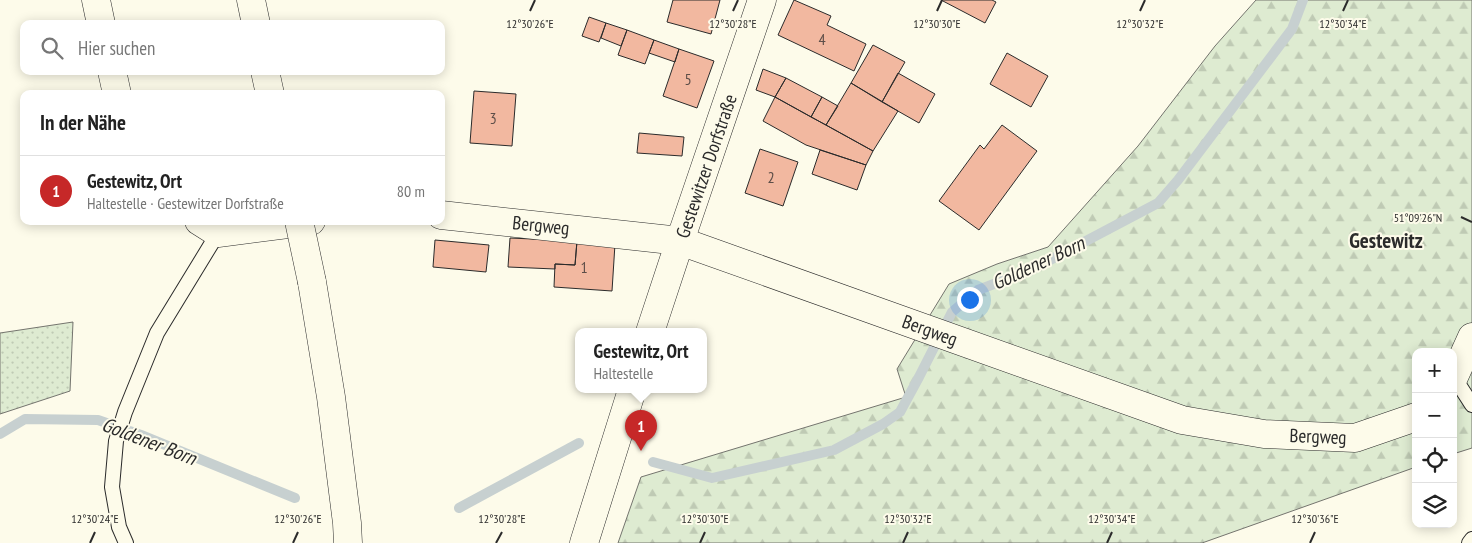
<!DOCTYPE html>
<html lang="de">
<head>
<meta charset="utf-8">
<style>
  :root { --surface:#fff; --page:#f6f6f6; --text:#222; --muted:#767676; --line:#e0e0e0; --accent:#c62828 }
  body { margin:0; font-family:"PT Sans Narrow",sans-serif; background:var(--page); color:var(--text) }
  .controls { position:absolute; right:15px; bottom:15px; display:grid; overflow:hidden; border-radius:10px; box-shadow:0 2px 12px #0003 }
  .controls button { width:45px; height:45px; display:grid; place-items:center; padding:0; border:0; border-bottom:1px solid var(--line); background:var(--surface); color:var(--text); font:25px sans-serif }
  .you { position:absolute; left:969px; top:299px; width:18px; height:18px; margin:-12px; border:4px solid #fff; border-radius:50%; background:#1a73e8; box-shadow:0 0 0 8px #1a73e833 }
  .badge { display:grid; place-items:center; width:32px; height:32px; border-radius:50%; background:var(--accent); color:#fff; font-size:16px; font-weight:700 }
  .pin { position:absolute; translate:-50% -41px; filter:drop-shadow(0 1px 2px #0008) }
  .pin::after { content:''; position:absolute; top:26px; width:18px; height:15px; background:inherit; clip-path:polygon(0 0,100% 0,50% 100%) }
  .popup { position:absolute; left:575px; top:328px; width:132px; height:65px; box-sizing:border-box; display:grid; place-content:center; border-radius:10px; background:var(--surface); filter:drop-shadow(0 1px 4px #0005); font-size:16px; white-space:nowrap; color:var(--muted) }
  .popup b { font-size:19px; color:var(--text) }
  .popup::after { content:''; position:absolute; left:50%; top:100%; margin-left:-10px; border:10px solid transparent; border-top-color:var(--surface) }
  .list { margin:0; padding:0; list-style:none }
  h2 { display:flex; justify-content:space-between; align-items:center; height:65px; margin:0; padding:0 20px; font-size:21px }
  h2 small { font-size:16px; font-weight:400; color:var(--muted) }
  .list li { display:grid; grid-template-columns:32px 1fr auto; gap:15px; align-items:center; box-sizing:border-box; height:70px; padding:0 20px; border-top:1px solid var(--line) }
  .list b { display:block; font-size:19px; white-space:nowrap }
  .list p { margin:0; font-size:16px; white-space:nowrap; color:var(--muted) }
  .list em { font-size:16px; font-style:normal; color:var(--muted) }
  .icon { flex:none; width:28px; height:28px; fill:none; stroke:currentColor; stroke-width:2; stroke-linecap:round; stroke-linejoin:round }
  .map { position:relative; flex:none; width:1472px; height:543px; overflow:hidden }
  .search { position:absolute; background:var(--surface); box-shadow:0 2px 12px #0003; left:20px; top:20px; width:425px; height:55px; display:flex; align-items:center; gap:12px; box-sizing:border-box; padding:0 18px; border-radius:10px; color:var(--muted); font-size:19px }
  .panel { position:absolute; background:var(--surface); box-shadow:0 2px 12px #0003; left:20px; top:90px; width:425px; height:135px; border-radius:10px }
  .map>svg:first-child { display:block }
  .grass { fill:url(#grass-dots); stroke:#74746e }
  .forest { fill:url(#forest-firs); stroke:#74746e }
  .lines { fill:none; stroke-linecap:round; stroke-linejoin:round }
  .stream { stroke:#c7d0d0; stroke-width:10 }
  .building { fill:#f2b8a0; stroke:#2b2b2b }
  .lane-casing { stroke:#2b2b2b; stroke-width:16 }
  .street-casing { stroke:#2b2b2b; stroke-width:29 }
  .secondary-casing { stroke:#2b2b2b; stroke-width:29 }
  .lane { stroke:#fdfbea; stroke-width:14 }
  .street { stroke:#fdfbea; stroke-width:28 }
  .secondary { stroke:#fdfbea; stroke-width:28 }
  .secondary-bridge-casing { stroke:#2b2b2b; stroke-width:29; stroke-linecap:butt }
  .secondary-bridge { stroke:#fdfbea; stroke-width:28 }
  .ticks { fill:none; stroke:#2b2b2b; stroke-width:2 }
  .labels { text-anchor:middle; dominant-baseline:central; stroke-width:4; stroke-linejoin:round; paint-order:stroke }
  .number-label { font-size:16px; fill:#5d4e48 }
  .street-label { font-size:19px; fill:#2b2b2b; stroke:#fdfbea }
  .water-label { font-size:20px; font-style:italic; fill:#2b2b2b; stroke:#fdfbea }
  .quarter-label { font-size:21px; font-weight:bold; fill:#2b2b2b; stroke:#fdfbea }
  .ticks-label { font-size:12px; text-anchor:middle; fill:#2b2b2b; stroke:#fdfbea; stroke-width:4; stroke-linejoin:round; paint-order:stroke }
</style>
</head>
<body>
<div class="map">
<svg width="1472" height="543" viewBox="0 0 1472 543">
  <defs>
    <pattern id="grass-dots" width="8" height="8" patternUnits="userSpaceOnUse" patternTransform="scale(1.25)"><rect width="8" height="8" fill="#deebd1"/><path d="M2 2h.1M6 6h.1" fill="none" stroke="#bfcab4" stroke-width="1.8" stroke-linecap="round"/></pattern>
    <pattern id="forest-firs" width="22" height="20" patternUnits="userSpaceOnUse" patternTransform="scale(1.25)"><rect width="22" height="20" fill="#deebd1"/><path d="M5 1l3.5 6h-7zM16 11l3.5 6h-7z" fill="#bfcab4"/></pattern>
  </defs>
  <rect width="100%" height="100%" fill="#fdfbea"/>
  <path class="grass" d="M73,322L70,391L0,414V333Z"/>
  <path class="forest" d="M1256,0H1472V448L1453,454V352H1416V467L1202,543H618L641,477L906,397L897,369L949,284L997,264L1048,247L1138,146L1215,46Z"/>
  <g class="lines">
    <path class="stream" d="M0,434L25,419L98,420L141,435L295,498
      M653,462L712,478L834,450L883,424L900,412L919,377L952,312L978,290L1031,270L1158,203L1178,180L1292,29L1303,0
      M459,508L579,443"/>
  </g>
  <path class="building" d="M673,0H720L711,34L667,22Z
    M794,0L831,16L827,25L866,44L854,71L778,35Z
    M941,0H992L996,2L985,23Z
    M589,17L606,23L599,42L582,36Z
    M606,23L627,30L621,46L601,38Z
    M627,30L654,40L645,64L618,55Z
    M654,40L679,49L675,62L649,53Z
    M873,45L905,62L882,102L851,83Z
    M679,49L714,61L697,108L663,96Z
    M1007,53L1048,76L1031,107L990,84Z
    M763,69L786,78L775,97L756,90Z
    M898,73L935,94L919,123L882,102Z
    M786,78L822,97L811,117L775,97Z
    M851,83L898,111L873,151L826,125Z
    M474,91L516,94L512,146L470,143Z
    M775,97L873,151L866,165L806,145L763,121Z
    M822,97L838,106L826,125L811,117Z
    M1002,125L1037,151L979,230L939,201L980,145L984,149Z
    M639,133L684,137L682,156L637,153Z
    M760,149L798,162L783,206L745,193Z
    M820,150L866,165L857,190L812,174Z
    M510,238L577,241L575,265L555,264V269L508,267Z
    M435,240L489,245L486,272L433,267Z
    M577,241L615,244L612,291L554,287L555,264L575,265Z"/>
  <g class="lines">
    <g class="lane-casing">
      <path id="lane" d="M1454,377L1472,405
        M126,543L119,527L112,487L116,441L125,412L157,333L218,233
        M1469,543L1472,539"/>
    </g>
    <g class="street-casing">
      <path id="street" d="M96,0L101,24
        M112,71L117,94
        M441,215L680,241L1182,420L1264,434L1355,438L1416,417
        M199,221L218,233L311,221
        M650,332L680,241L762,0
        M1453,379L1472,337
        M584,543L632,390"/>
    </g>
    <g class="secondary-casing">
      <path id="secondary" d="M251,0L256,24
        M265,71L270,94
        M312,282L331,397L347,523L348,543"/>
    </g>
    <use href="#lane" class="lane"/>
    <use href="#street" class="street"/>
    <use href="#secondary" class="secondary"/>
    <g class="secondary-bridge-casing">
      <path id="secondary-bridge" d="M299,221L312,282"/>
    </g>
    <use href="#secondary-bridge" class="secondary-bridge"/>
  </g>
  <path class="ticks" d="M530,11L535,0M733,11L738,0M937,11L942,0M1140,11L1145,0M1343,11L1348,0M1461,217L1472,222M90,543L95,532M293,543L298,532M496,543L502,532M700,543L705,532M903,543L908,532M1107,543L1112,532M1310,543L1315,532"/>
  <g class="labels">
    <g class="number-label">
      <text x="822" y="39">4</text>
      <text x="688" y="79">5</text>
      <text x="493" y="118">3</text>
      <text x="771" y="177">2</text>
      <text x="584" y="267">1</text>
    </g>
    <g class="street-label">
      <text transform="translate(706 166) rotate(-71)">Gestewitzer Dorfstraße</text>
      <text transform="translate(541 225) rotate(6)">Bergweg</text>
      <text transform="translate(930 330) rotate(20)">Bergweg</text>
      <text transform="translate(1318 436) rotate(2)">Bergweg</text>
    </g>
    <g class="water-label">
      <text transform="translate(1038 263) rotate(-25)">Goldener Born</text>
      <text transform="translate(149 441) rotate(21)">Goldener Born</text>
    </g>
    <g class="quarter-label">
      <text x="1386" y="240">Gestewitz</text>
    </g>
  </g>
  <g class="ticks-label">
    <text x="530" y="28">12°30'26"E</text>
    <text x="733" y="28">12°30'28"E</text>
    <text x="937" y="28">12°30'30"E</text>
    <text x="1140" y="28">12°30'32"E</text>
    <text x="1343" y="28">12°30'34"E</text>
    <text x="1418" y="222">51°09'26"N</text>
    <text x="95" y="523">12°30'24"E</text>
    <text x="298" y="523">12°30'26"E</text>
    <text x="502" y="523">12°30'28"E</text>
    <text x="705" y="523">12°30'30"E</text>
    <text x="908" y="523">12°30'32"E</text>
    <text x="1112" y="523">12°30'34"E</text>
    <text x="1315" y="523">12°30'36"E</text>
  </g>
</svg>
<div class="controls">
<button>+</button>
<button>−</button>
<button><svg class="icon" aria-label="locate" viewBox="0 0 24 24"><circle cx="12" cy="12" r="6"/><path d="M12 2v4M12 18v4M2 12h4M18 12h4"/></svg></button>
<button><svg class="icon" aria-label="layers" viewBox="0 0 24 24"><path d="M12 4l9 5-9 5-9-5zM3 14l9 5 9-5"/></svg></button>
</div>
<div class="you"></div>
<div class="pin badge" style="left:641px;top:451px">1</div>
<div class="popup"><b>Gestewitz, Ort</b>Haltestelle</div>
<div class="search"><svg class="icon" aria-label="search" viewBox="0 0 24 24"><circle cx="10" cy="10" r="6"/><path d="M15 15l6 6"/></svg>Hier suchen</div>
<section class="panel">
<h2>In der Nähe<small></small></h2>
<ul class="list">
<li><span class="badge">1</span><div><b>Gestewitz, Ort</b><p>Haltestelle · Gestewitzer Dorfstraße</p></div><em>80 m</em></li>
</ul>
</section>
</div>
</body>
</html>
